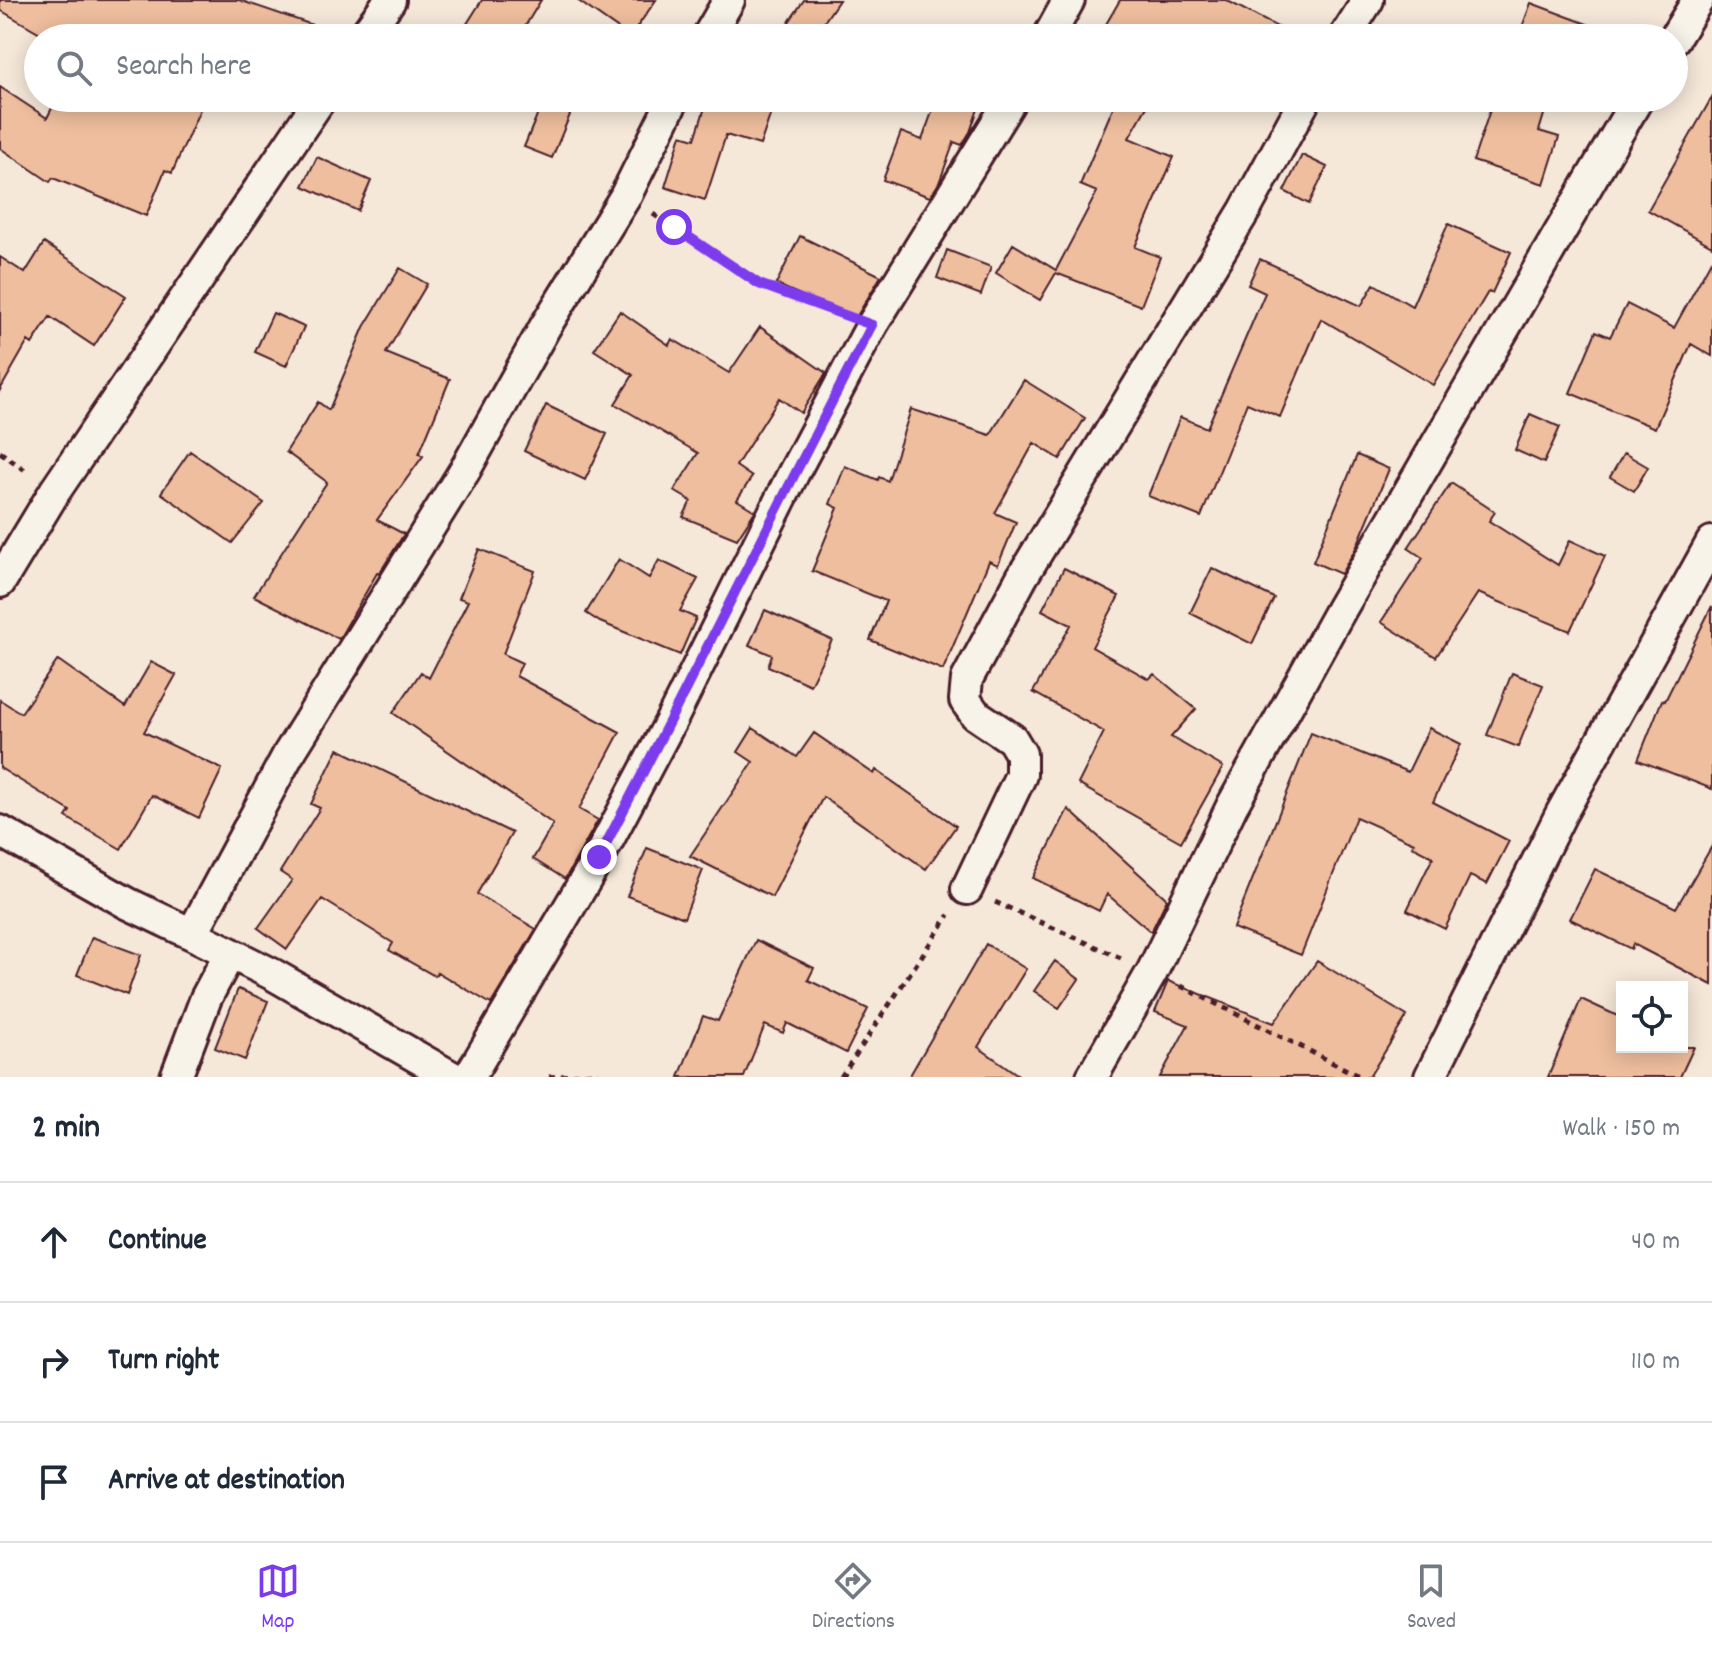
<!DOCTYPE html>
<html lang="en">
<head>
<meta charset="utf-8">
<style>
  :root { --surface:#fff; --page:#f2f2f3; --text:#1f2937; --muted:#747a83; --line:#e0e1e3; --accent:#7c3aed }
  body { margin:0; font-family:Dekko,sans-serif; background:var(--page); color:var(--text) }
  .controls { position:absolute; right:24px; bottom:24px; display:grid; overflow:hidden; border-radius:0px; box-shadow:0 4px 20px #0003 }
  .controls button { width:72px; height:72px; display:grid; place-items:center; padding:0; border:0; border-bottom:2px solid var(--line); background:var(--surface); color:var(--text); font:40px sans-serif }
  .stop { position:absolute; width:24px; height:24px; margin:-18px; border:6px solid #7c3aed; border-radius:50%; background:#fff }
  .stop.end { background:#7c3aed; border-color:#fff; box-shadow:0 2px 8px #0008 }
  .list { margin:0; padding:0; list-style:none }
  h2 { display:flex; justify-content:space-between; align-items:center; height:104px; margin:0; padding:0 32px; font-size:34px }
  h2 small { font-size:26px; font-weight:400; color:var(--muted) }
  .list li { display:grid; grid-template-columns:52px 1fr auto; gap:24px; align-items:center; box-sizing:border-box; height:120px; padding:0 32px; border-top:2px solid var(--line) }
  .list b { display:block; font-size:30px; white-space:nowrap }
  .list em { font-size:26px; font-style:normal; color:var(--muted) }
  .icon { flex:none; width:44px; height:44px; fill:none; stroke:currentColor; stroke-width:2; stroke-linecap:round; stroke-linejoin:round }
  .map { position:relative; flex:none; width:1712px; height:1077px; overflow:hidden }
  .search { position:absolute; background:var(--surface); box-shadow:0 4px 20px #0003; left:24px; right:24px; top:24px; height:88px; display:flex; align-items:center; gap:20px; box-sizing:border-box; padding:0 28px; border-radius:44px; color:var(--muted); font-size:30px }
  .sheet { height:464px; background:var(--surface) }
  nav { display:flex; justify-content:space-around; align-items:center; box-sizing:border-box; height:112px; border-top:2px solid var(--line); background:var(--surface); font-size:22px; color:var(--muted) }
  nav a { display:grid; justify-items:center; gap:4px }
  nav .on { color:var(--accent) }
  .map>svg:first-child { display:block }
  .building { fill:#eebe9e; stroke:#4a1f2b; stroke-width:2 }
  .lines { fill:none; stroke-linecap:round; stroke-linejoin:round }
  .street-casing { stroke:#4a1f2b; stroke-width:36 }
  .path { stroke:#4a1f2b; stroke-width:5; stroke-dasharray:6 6; stroke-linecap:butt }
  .street { stroke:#f7f3e8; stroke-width:30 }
  .route { stroke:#7c3aed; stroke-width:10 }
</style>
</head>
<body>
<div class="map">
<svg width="1712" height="1077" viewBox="0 0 1712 1077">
  <rect width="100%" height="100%" fill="#f5e8d9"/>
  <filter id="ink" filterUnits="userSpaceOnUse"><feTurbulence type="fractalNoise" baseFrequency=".0125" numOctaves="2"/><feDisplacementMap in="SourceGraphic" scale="16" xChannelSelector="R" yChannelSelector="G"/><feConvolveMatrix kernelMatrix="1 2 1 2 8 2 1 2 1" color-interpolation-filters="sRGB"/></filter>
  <g filter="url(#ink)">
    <path class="building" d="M0,0H239L336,33L335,38H49L0,10Z
      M482,0H541L518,38H458Z
      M577,0H656L630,37Z
      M804,0H839L813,38H778Z
      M1120,0H1226L1298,38H1098Z
      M1531,3L1617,35L1616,38H1518Z
      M0,87L47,118L57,98H205L172,173L165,170L146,216L53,178L50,182L0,148Z
      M1712,97V246L1648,210Z
      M544,98H577L552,158L524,147Z
      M708,98H776L760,145L726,135L705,200L665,187L681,135L695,139Z
      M937,98H958L979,106L970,132L962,145L954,142L939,183L930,197L883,180L901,132L922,140Z
      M1117,98H1152L1129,138L1174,157L1135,247L1160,257L1141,306L1056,273L1040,300L996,273L1013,244L1056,270L1097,192L1080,185Z
      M1494,98H1549L1539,131L1559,137L1544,184L1473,161Z
      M1302,155L1327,167L1309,204L1284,191Z
      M317,157L371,181L358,211L303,186Z
      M1448,224L1511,252L1492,293L1488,292L1433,385L1321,319L1280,417L1247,403L1201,517L1148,496L1180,417L1207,428L1265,293L1248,285L1260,259L1361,306L1374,284L1412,306Z
      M800,236L881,276L854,321L776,284Z
      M44,243L126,296L94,346L50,317L32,344L28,341L0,390V257L25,273Z
      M947,250L991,267L981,295L937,278Z
      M1712,259V356L1691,344L1655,428L1570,393L1596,331L1610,337L1627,304L1674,328Z
      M400,268L427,284L386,353L450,379L419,454L423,456L377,520L404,534L379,574L377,573L339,639L254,596L327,482L286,452L318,402L329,410L364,327Z
      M620,311L669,345L672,339L729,373L760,327L826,373L801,413L779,398L736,466L752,477L737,500L755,511L737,539L683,517L691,501L674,491L698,453L615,404L633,375L594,350Z
      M273,313L304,327L286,366L255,352Z
      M1024,380L1085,418L1060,459L1034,443L995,513L1016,522L998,565L989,561L943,670L870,640L886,601L812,571L838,508L830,504L845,466L878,480L879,477L888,481L911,409L990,435Z
      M546,405L607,434L585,480L524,451Z
      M1530,414L1560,427L1544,463L1515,450Z
      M190,451L264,503L232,543L161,493Z
      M1624,453L1648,467L1634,491L1610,477Z
      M1357,455L1389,469L1357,546L1341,574L1313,562Z
      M1451,483L1495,512L1489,521L1558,565L1570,540L1605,556L1570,631L1478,593L1436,657L1381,622L1423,558L1408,548Z
      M479,549L535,571L503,654L522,663L516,676L620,732L579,809L598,820L565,879L533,859L553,824L393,713L421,672L429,678L468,601L459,598Z
      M619,559L649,578L659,560L698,579L680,611L696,618L680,655L600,622L586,613Z
      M1064,568L1119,596L1092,647L1149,679L1154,674L1196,709L1171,737L1223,767L1181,842L1078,784L1104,732L1033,692L1071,625L1042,610Z
      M1212,568L1274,598L1252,644L1190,613Z
      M1712,606V789L1638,760L1662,700L1665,701Z
      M765,610L832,640L810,685L768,666L772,655L749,645Z
      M58,660L125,707L151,662L176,675L144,732L222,769L199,818L152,795L121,849L66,817L70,811L0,768V700L21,713Z
      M1512,673L1543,685L1518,747L1487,735Z
      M753,728L797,757L814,733L874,774L876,770L956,826L926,869L823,797L772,897L690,856L753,762L738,752Z
      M1429,728L1461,744L1433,802L1509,841L1487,884L1470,876L1445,929L1407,910L1433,857L1412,846L1414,843L1356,817L1301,955L1233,928L1311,733L1408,772Z
      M338,749L512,833L477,894L536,929L491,1004L437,972L435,976L389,950L393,943L322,899L287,949L258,928L292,880L280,872L320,808L311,804Z
      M1068,809L1167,899L1151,932L1107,894L1099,911L1033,878Z
      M1712,846V985L1633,944L1631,949L1570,919L1595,869L1676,908Z
      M647,848L703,870L684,918L627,896Z
      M92,937L141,955L127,995L77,975Z
      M756,940L814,968L808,980L868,1009L846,1053L787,1023L783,1033L765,1025L744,1077H679L703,1016L718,1021Z
      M986,944L1026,969L978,1047L1021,1077H909Z
      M1055,961L1079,979L1059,1008L1034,991Z
      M1317,961L1407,1016L1369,1077H1160L1188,1025L1155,1012L1168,981L1274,1023Z
      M238,989L268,1001L245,1060L215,1048Z
      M1581,999L1622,1018V1047H1694L1680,1077H1548Z"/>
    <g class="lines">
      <g class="street-casing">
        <path id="street" d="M363,38L390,0
          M707,38L729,0
          M1048,38L1069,0
          M1344,38L1368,0
          M1674,39L1698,0
          M0,582L55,491L321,98
          M0,831L127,903L192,934
          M967,889L1021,775V754L1012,739L975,714L965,700L967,679L1022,577L1245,210L1306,98
          M176,1077L206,998L230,953
          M452,1077L274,975L192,934L288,755L465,470L545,327L625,197L674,98
          M469,1077L599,857L671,721L793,474L872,325L1012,98
          M1092,1077L1152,972L1232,806L1341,609L1638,98
          M1430,1077L1561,814L1712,542"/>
      </g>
      <path class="path" d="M653,214L759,284L841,314
        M0,452L28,472
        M995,902L1121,958
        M1181,986L1361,1077
        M549,1077L593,1073L604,1077
        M841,1077L949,915"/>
      <use href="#street" class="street"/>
    </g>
  </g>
  <g class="lines" filter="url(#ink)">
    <path class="route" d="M599,857C692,681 779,501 872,325L759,284L674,227"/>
  </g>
</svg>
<div class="controls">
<button><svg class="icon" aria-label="locate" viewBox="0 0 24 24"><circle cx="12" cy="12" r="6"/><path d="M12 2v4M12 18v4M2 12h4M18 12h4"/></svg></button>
</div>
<div class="stop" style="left:674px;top:227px"></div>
<div class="stop end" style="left:599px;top:857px"></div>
<div class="search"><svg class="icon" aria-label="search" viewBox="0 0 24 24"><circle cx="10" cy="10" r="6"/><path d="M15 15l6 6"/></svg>Search here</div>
</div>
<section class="sheet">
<h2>2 min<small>Walk · 150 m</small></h2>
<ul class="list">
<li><svg class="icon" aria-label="ahead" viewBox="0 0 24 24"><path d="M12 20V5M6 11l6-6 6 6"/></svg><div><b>Continue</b></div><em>40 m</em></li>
<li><svg class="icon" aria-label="right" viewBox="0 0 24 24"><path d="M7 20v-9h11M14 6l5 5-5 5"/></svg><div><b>Turn right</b></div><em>110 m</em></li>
<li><svg class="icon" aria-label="arrive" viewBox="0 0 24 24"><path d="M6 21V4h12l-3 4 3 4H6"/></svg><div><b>Arrive at destination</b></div></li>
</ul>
</section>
<nav>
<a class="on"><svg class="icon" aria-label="map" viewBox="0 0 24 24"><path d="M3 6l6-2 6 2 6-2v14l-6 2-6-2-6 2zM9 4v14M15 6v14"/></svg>Map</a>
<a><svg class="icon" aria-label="directions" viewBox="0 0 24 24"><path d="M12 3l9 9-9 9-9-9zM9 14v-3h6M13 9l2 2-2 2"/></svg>Directions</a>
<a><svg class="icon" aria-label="saved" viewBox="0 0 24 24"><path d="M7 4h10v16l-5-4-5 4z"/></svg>Saved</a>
</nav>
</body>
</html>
